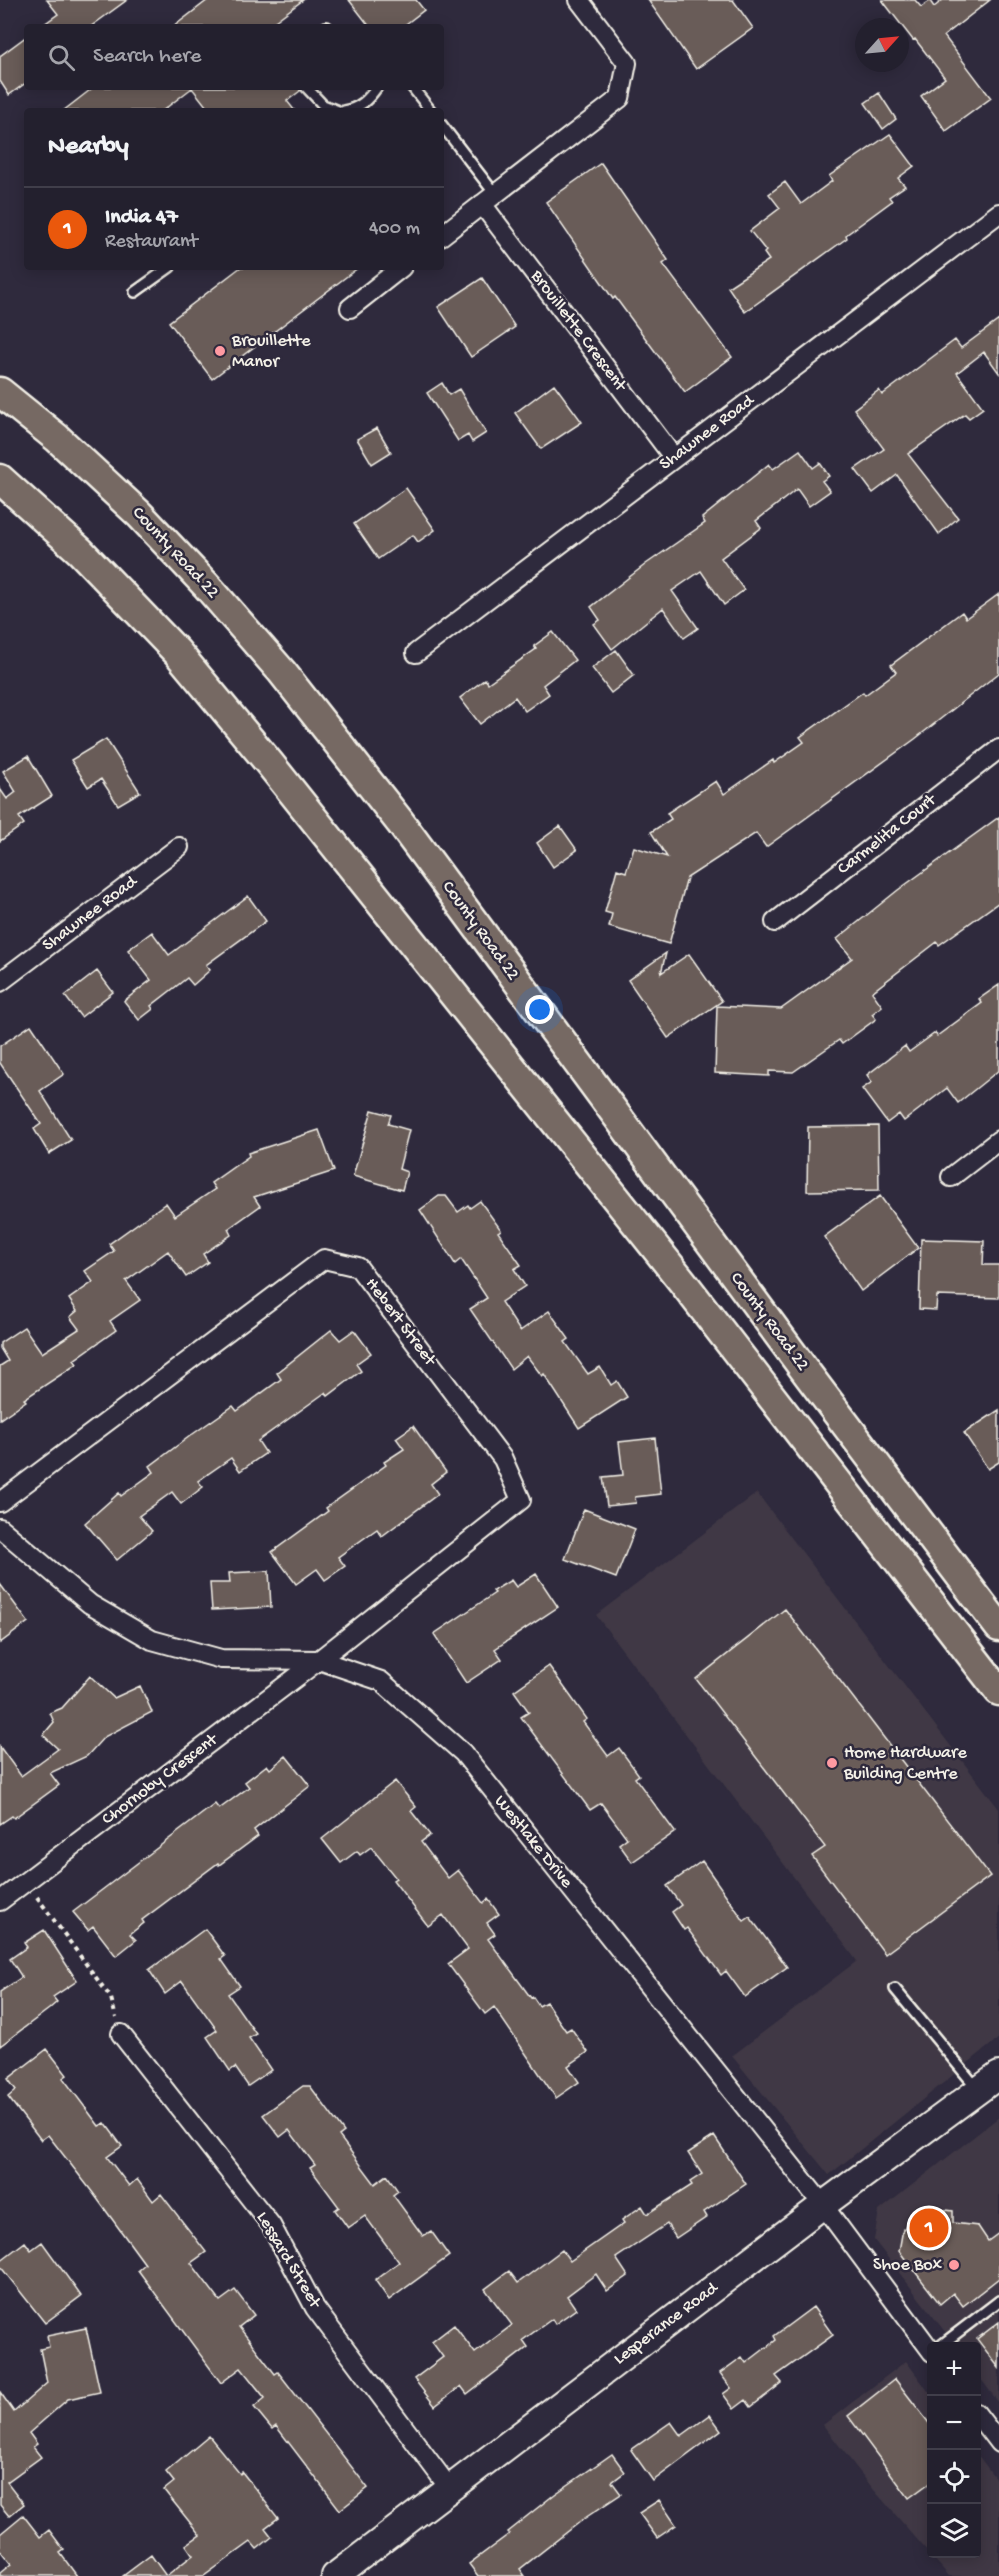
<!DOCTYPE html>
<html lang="en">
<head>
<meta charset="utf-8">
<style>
  :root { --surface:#23202e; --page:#2b2836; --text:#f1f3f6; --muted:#a3a3aa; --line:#403e4a; --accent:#ea580c }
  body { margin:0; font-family:"Gochi Hand",sans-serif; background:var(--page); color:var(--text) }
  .controls { position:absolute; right:18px; bottom:18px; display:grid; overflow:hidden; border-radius:6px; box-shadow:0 3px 15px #0003 }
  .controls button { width:54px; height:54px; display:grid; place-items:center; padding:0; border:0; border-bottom:2px solid var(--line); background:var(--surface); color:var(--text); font:30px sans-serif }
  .compass { position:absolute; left:855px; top:18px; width:54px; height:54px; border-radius:50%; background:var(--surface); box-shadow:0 3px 15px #0003; rotate:63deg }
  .you { position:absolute; left:540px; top:1010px; width:21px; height:21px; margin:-15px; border:4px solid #fff; border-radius:50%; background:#1a73e8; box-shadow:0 0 0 9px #1a73e833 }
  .badge { display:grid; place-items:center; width:39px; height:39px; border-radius:50%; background:var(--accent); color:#fff; font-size:20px; font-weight:700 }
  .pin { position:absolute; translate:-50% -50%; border:3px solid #fff; box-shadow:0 2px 6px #0006 }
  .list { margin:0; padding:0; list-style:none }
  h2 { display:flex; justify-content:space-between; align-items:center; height:78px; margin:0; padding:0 24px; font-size:26px }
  h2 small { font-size:20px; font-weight:400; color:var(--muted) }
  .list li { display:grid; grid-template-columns:39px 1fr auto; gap:18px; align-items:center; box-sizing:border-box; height:84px; padding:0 24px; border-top:2px solid var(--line) }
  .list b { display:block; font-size:22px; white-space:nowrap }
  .list p { margin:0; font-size:20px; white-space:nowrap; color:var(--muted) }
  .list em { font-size:20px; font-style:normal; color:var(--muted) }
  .icon { flex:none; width:33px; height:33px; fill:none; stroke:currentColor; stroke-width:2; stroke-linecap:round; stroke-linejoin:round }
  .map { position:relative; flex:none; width:999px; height:2576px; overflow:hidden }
  .search { position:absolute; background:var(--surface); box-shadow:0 3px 15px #0003; left:24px; top:24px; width:420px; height:66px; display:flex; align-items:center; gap:15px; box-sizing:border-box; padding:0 21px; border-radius:6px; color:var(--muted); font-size:22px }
  .panel { position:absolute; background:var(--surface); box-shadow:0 3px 15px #0003; left:24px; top:108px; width:420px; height:162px; border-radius:6px }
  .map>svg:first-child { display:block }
  .built { fill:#403945 }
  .building { fill:#695b58; stroke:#f4f1e8; stroke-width:1.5 }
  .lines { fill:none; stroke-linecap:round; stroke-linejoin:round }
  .lane-casing { stroke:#f4f1e8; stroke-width:14 }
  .street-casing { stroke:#f4f1e8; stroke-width:22 }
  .secondary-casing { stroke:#f4f1e8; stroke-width:30 }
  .primary-casing { stroke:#f4f1e8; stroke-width:33 }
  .path { stroke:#f4f1e8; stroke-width:4; stroke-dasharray:4.5 4.5; stroke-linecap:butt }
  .lane { stroke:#2f2a3d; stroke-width:9 }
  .street { stroke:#2f2a3d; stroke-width:18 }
  .secondary { stroke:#2f2a3d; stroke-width:26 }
  .primary { stroke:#766964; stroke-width:28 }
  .poi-dot { fill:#ff9aa2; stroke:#2f2a3d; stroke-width:2 }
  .labels { text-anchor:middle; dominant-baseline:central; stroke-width:5; stroke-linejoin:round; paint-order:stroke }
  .street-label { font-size:18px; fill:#f4f1e8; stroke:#2f2a3d }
  .poi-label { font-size:18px; fill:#f4f1e8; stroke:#2f2a3d; text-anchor:start }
</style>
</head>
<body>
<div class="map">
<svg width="999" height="2576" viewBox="0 0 999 2576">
  <rect width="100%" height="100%" fill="#2f2a3d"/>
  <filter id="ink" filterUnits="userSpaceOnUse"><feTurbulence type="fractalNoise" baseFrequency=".0167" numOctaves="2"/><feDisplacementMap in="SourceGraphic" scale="12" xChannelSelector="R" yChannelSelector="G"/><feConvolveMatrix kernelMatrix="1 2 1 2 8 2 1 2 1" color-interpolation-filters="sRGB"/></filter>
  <g filter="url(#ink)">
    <path class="built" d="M757,1493L999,1809V2038L829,2175L732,2056L857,1961L596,1615Z
      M999,2117V2403L977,2374L976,2346H956L874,2240L879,2211Z
      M906,2361L931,2395L932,2554H976L977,2454L999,2483V2576H949L874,2490L823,2425Z"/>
    <path class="building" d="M47,0H127L90,27H40L58,14Z
      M208,0H303L267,27H173Z
      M349,0H416L424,10L402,27H370Z
      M648,0H733L753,28L696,69Z
      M882,0H915L921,7L930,1L934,7L943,0H990L944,36L991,98L946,131L921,96L945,78L915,39L913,40Z
      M27,36V82L9,95L0,81V56Z
      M94,87H299L300,91L287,101L295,111H210L192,88L162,111H63Z
      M879,93L896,119L883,129L865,103Z
      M890,134L914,166L898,178L905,186L889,197L892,201L846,235L847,238L745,312L728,287L769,260L764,253L766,251L750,231L780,208L769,194L785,182L801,204L832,181L829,176Z
      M601,163L668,260L663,264L732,357L685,392L615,297L613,299L546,202Z
      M241,267H359L212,379L169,322Z
      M482,278L515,327L471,357L438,307Z
      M999,320V373L984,352L957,373L983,408L969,418L965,414L908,454L958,518L939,534L897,475L873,493L855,469L884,449L854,409L879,390L882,395L955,340L961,348Z
      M442,383L449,395L459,389L486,433L472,442L468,435L458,441L427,393Z
      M554,384L582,422L541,449L515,413Z
      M377,428L391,452L372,464L357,439Z
      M800,450L813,468L820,463L829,476L822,481L830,491L809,506L797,489L756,521L761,528L721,558L744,590L724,605L701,571L672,591L698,628L684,638L663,608L612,649L594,624L600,620L591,607L646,564L705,523L702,518L769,464L773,469Z
      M406,488L435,530L418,542L413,535L378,559L354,524Z
      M999,594V673L915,739L766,847L756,833L687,878L669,944L609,927L612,914L605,912L617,869L626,872L634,847L667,857L651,832L671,819L667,813L716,781L724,794L773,760L774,763L804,742L800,737L863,692L865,695L896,672L891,665L962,612L966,618Z
      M553,632L575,660L543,685L549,694L525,711L515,697L480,724L460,698L485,679L488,683L536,649L534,646Z
      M616,650L634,675L611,693L592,668Z
      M106,739L140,792L118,805L101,779L88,787L71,760Z
      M28,756L52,796L19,817L24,824L0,841V789L7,799L16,792L3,771Z
      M999,817V902L939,945L937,942L872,992L882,1006L872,1014L876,1019L842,1044L839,1040L793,1072L769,1071V1076L715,1073L717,1006L781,1009L852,958L837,939L898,890Z
      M560,826L577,850L553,867L537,843Z
      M248,896L266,921L206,965L210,970L193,985L187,978L151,1006L153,1009L139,1020L124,1001L151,980L128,950L152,932L169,955Z
      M666,953L661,973L689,954L722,1001L668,1038L628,980Z
      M97,971L113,992L81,1017L65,996Z
      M999,985V1070L958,1103L947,1088L904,1121L899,1114L887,1123L862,1089L872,1082L867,1075L905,1046L909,1052L935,1033L937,1036L982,1003L979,999Z
      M31,1025L64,1074L40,1091L71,1140L49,1154L34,1129L41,1124L0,1063V1046Z
      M372,1110L391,1115L388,1124L409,1130L399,1169L407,1172L402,1190L353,1176Z
      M878,1126L879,1190L807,1191L808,1127Z
      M319,1130L334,1171L254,1197L260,1206L228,1229L231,1235L203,1254L208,1262L186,1277L168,1251L126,1281L140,1300L110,1321L116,1330L74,1360L77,1364L24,1399L26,1401L0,1419V1366L8,1361L0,1348V1343L24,1327L42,1353L79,1329L70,1317L77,1311L69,1299L93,1282L85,1271L114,1251L109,1244L166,1203L175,1216L215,1189L211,1183L249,1156L248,1153Z
      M439,1196H446L458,1212L468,1205L470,1208L480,1201L501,1230L498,1232L521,1265L514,1269L525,1286L501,1302L520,1331L549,1311L569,1339L565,1342L588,1374L600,1367L611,1385L617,1381L627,1397L579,1428L544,1374L542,1376L527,1356L511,1369L470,1309L487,1298L461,1259L455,1264L420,1210Z
      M880,1196L918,1248L861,1291L824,1237Z
      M921,1239L984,1241L983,1265H999V1298L937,1296L936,1310L919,1309Z
      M331,1330L340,1340L354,1330L371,1353L356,1364L361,1371L328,1396L326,1392L258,1441L266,1453L240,1471L231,1458L198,1481L203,1487L181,1504L172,1492L139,1516L152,1531L117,1560L85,1523L119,1493L121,1496L154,1472L150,1466L190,1436L233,1406L237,1411L281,1379L277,1373Z
      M999,1410V1462L988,1469L964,1433Z
      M413,1426L446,1472L431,1484L438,1494L382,1536L377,1529L338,1557L345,1566L325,1580L317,1569L296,1584L272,1552L328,1511L326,1508L386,1465L384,1462L404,1449L396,1438Z
      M655,1438L661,1494L635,1497L636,1503L607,1506L603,1477L623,1475L619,1442Z
      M584,1509L635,1529L616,1578L565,1559Z
      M269,1571L271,1607L212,1610L210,1583H230L229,1573Z
      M536,1574L558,1607L495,1649L502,1659L466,1683L434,1634L495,1593L493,1591L511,1580L516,1587Z
      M0,1584L28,1622L0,1643Z
      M785,1609L990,1876L885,1954L812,1856L825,1847L696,1679Z
      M549,1666L587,1719L583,1722L608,1756L619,1748L639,1775L635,1778L675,1832L632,1862L619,1844L627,1838L601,1803L590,1810L521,1717L529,1712L514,1691Z
      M90,1676L114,1698L140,1686L152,1712L104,1737L87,1756L50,1773L59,1785L14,1818L12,1816L0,1824V1747L21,1776L58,1749L43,1735L54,1722L50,1713L62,1708Z
      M286,1756L310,1786L254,1830L258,1836L219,1865L218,1863L142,1920L144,1923L130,1934L136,1940L116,1956L93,1926L88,1930L73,1912L215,1804L219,1809L249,1787L245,1782L267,1765L270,1769Z
      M395,1781L416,1807L411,1811L430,1835L421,1842L448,1878L458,1870L483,1903L488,1899L499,1914L487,1923L495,1934L488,1939L531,1998L533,1997L539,2006L546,2002L566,2031L571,2028L588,2052L568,2066L579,2082L556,2098L494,2007L485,2014L448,1964L468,1949L443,1915L428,1926L393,1880L396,1878L371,1847L360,1855L357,1851L341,1863L322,1839Z
      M702,1861L744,1921L750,1917L787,1967L745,1997L726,1971L721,1975L687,1928L684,1930L672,1912L681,1905L667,1886Z
      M205,1929L225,1956L221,1959L240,1986L228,1994L256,2034L249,2038L271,2070L248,2086L235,2067L230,2071L207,2037L217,2030L182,1981L165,1994L149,1970Z
      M44,1930L77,1981L53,1997L57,2002L49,2009L0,2046V1992L22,1977L10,1959L27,1947L24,1943Z
      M47,2049L67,2075L63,2078L99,2126L105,2123L122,2146L107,2157L129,2186L137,2179L153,2201L161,2194L206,2252L191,2263L220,2301L235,2290L254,2315L239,2327L275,2374L278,2372L368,2488L340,2510L276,2426L272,2429L254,2407L265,2398L241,2368L221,2383L138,2270L145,2264L93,2193L48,2135L41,2140L8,2097L16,2090L8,2079Z
      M303,2086H310L344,2132L339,2136L375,2184L387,2175L398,2191L393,2195L423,2236L431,2231L449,2256L389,2300L375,2280L399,2262L365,2216L348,2228L335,2210L339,2207L310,2168L315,2165L289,2130L280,2137L263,2115Z
      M714,2136L746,2184L704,2212L707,2217L676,2238L667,2224L616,2258L628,2276L607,2291L596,2274L567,2296L576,2309L555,2324L552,2319L523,2340L528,2347L467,2394L461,2386L435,2406L414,2379L443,2357L432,2342L454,2325L475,2353L512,2325L485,2289L509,2271L518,2283L562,2250L570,2261L624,2223L622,2220L642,2206L647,2214L692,2185L690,2182L702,2174L688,2153Z
      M939,2209L953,2211V2223L978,2226L988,2241L999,2233V2278L963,2306L953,2293L940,2304L899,2251L903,2229L918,2217L936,2219Z
      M25,2242L31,2250L42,2242L81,2296L45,2323L0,2266V2261Z
      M813,2307L833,2335L776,2376L782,2383L751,2407L746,2400L734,2409L723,2394L731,2388L720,2373L742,2357L746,2363L776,2340L774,2336Z
      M999,2322V2368L977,2339Z
      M86,2328L100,2392L68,2399L29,2433L37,2444L33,2447L41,2457L7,2482L24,2504L9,2516L0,2505V2392L14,2412L47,2383L40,2349L49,2347L47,2336Z
      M895,2379L932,2427V2481L909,2498L848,2416Z
      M710,2415L721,2430L653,2481L631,2450L671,2422L681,2436Z
      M209,2436L240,2474L242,2472L278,2518L265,2528L272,2537L257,2549L251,2542L204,2576H123L151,2555L166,2576L193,2555L186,2545L200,2535L164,2490L174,2482L166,2472Z
      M612,2454L625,2472L612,2482L621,2494L585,2518L520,2569L525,2576H478L469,2564L509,2534L507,2532L555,2494Z
      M659,2500L676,2525L657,2538L639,2513Z
      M23,2515L40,2537L49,2530L64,2550L60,2553L77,2576H0V2573L11,2564L0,2550V2534Z"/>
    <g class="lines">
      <g class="lane-casing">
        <path id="lane" d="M326,27H327
          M306,87L323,105L338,111
          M412,87L431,111
          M344,111C360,108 368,100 377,87
          M441,124L495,194
          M135,292L170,267
          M895,1989L977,2088
          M940,2346L999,2301"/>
      </g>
      <g class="street-casing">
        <path id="street" d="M482,204L674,458
          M441,236L620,98L627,63L579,0
          M350,308L402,267
          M416,653L999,213
          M775,922L999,749
          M0,982L179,847
          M951,1177L999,1140
          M0,1502L324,1259L358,1267L503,1459L521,1500L319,1660L0,1901
          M0,1528L90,1604L152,1640L221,1659L319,1660L381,1681L463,1753L823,2205L932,2352
          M121,2034L271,2225L315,2308L450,2489
          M976,2413L999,2443"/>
      </g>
      <g class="secondary-casing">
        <path id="secondary" d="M335,2576L823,2205L999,2075"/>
      </g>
      <g class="primary-casing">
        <path id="primary" d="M0,392L57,438L139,514L207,586L282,672L400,822L809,1376L999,1627
          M0,479L80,551L177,652L270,764L682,1281L999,1691"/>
      </g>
      <path class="path" d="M37,1897L111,1998L116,2018"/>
      <use href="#lane" class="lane"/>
      <use href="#street" class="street"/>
      <use href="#secondary" class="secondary"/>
      <use href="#primary" class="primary"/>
    </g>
  </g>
  <g class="poi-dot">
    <circle cx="220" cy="351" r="6"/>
    <circle cx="832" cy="1763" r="6"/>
    <circle cx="954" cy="2265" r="6"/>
  </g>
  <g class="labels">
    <g class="street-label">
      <text transform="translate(578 331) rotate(53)">Brouillette Crescent</text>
      <text transform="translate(707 433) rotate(-37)">Shawnee Road</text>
      <text transform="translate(175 553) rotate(47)">County Road 22</text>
      <text transform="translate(887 835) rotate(-38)">Carmelita Court</text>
      <text transform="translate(90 914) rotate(-37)">Shawnee Road</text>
      <text transform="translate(480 931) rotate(54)">County Road 22</text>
      <text transform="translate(400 1322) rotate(53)">Hebert Street</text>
      <text transform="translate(769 1322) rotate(53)">County Road 22</text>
      <text transform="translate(160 1780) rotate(-37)">Chornoby Crescent</text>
      <text transform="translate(533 1842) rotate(51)">Westlake Drive</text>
      <text transform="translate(288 2260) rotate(59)">Lessard Street</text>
      <text transform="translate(666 2324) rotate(-37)">Lesperance Road</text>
    </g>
    <g class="poi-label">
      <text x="232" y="341">Brouillette<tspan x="232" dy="21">Manor</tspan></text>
      <text x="844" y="1753">Home Hardware<tspan x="844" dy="21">Building Centre</tspan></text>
      <text x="942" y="2265" text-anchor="end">Shoe Box</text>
    </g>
  </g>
</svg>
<div class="controls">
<button>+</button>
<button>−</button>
<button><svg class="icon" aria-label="locate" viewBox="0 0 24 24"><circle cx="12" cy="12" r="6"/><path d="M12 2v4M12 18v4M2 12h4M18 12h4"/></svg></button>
<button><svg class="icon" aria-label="layers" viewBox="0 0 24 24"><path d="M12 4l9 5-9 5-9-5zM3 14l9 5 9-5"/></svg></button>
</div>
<svg class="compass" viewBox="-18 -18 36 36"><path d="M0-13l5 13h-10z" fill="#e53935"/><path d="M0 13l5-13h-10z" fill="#a3a3aa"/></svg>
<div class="you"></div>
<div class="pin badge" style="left:929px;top:2228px">1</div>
<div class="search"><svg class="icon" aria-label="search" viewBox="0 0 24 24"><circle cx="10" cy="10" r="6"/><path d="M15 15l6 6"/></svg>Search here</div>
<section class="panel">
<h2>Nearby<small></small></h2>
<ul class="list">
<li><span class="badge">1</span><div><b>India 47</b><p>Restaurant</p></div><em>400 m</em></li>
</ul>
</section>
</div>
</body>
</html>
